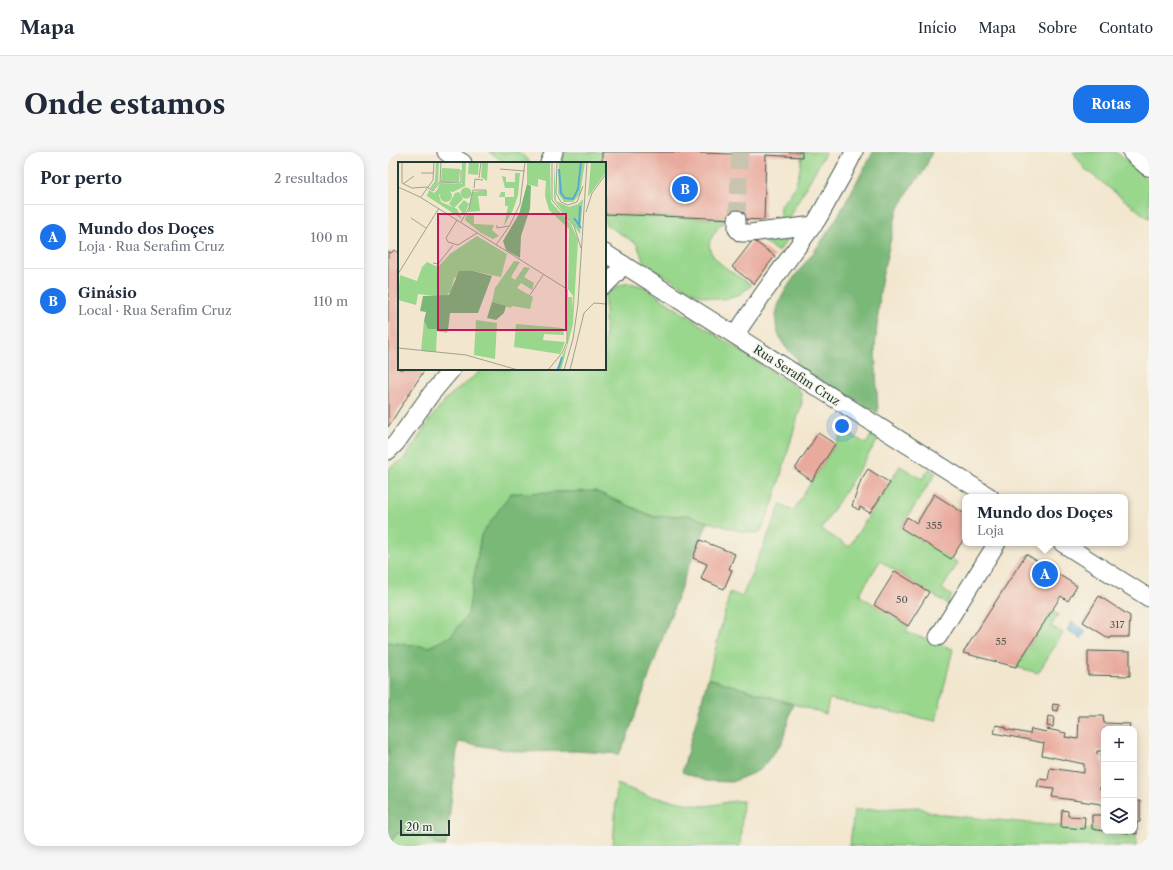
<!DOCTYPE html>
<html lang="pt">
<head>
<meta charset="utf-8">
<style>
  :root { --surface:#fff; --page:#f6f6f7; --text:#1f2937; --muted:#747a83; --line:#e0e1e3; --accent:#1a73e8 }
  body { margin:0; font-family:"Libre Caslon Text",serif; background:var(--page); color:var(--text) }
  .controls { position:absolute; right:12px; bottom:12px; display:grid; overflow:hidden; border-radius:8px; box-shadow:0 2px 10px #0003 }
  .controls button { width:36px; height:36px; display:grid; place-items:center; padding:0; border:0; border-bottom:1px solid var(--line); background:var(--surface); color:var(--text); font:20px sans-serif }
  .scale { position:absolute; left:12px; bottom:10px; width:50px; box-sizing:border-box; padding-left:4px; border:2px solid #1f3d34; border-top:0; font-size:11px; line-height:14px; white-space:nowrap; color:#1f3d34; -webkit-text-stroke:3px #f7f3e8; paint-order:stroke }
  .you { position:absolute; left:454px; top:274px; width:14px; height:14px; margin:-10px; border:3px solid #fff; border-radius:50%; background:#1a73e8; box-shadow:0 0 0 6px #1a73e833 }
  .badge { display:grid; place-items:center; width:26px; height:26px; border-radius:50%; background:var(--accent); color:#fff; font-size:13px; font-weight:700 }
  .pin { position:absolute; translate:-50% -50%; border:2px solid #fff; box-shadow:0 1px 4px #0006 }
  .popup { position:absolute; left:574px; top:342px; width:166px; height:52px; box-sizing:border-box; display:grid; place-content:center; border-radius:8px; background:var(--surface); filter:drop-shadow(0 1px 3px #0005); font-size:13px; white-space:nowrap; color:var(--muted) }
  .popup b { font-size:15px; color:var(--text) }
  .popup::after { content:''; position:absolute; left:50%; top:100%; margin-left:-8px; border:8px solid transparent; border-top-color:var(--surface) }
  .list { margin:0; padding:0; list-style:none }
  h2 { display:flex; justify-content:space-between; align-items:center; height:52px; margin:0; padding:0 16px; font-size:17px }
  h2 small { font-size:13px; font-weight:400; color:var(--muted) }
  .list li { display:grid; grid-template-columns:26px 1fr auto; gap:12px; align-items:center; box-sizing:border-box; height:64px; padding:0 16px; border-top:1px solid var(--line) }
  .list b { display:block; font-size:15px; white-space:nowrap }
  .list p { margin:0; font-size:13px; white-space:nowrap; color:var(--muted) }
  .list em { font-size:13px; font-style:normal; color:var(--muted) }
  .icon { flex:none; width:22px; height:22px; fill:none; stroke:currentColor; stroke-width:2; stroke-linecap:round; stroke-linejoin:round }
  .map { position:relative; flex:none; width:761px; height:694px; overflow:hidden; border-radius:16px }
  header { display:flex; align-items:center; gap:24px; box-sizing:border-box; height:56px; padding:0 20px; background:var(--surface); border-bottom:1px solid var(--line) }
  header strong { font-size:19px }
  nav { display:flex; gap:22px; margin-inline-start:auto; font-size:14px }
  .intro { display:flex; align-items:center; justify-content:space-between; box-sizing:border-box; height:96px; padding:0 24px }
  h1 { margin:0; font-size:28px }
  .button { padding:10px 18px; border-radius:16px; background:var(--accent); color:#fff; font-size:14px; font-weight:700 }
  main { display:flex; gap:24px; padding:0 24px }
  aside { flex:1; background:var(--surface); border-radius:16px; box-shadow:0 2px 10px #0003 }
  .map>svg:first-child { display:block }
  .green { fill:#99d78d; stroke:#5c8a60 }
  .forest { fill:#7ab878; stroke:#4c7a56 }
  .water { fill:#59a8d3; stroke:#3c7284 }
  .building { fill:#e9aa9e }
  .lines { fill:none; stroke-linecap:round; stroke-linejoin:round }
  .minor-tunnel { stroke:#c8c4af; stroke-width:17; stroke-dasharray:17 8; stroke-linecap:butt }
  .minor-casing { stroke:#3f564b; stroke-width:19 }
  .major-casing { stroke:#3f564b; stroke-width:24 }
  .minor { stroke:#fff; stroke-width:17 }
  .major { stroke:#fff; stroke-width:22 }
  .labels { text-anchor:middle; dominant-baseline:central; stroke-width:3; stroke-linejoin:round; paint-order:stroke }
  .number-label { font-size:10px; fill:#52584e }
  .street-label { font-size:12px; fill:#1f3d34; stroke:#f7f3e8 }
  .inset-river { fill:none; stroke:#59a8d3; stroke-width:2 }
  .inset-road { fill:none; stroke:#9ea290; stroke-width:1 }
  .view { fill:#c2185b; fill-opacity:0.15; stroke:#c2185b; stroke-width:2 }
  .inset-edge { fill:none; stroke:#1f3d34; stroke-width:2 }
</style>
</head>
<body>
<header>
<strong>Mapa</strong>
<nav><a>Início</a><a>Mapa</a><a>Sobre</a><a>Contato</a></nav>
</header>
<div class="intro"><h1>Onde estamos</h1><a class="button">Rotas</a></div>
<main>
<aside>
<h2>Por perto<small>2 resultados</small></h2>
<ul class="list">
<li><span class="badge">A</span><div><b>Mundo dos Doçes</b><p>Loja · Rua Serafim Cruz</p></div><em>100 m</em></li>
<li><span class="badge">B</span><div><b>Ginásio</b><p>Local · Rua Serafim Cruz</p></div><em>110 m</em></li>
</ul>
</aside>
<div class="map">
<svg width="761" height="694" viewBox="0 0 761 694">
  <rect width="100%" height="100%" fill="#f7f3e8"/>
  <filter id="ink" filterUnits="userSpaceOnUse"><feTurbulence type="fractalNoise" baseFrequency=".025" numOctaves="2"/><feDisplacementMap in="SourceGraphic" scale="8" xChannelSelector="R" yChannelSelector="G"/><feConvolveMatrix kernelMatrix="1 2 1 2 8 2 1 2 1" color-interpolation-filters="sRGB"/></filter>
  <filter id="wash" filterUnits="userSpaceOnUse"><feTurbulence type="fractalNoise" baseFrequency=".012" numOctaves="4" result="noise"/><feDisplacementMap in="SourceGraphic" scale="16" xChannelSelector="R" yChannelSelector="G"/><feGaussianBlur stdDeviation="0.9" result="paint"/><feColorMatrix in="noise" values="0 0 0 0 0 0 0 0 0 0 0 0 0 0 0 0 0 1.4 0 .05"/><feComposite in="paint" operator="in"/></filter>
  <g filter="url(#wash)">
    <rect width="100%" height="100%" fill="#f2e6ce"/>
    <path class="green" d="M101,0H131L143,11H118Z
      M172,0H214V11H169Z
      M414,0H438L401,65L402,72L391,73L392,53C408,42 413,18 414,0Z
      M685,0H728L759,27L761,28V67L697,17Z
      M217,62L336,67V71C330,73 329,77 326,82C323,86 320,91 322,97C324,110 353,126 364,133L352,142L336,147H327L308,142L256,111L249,92L217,72Z
      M403,83L390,100L374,88Z
      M241,131L254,134L410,237L413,241L414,250L385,350L373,379L369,381L355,380L320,370L299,363L267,365L207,339L93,383L80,462L63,484L41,495L0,490V317L13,309L19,303L42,267L60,245L95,217H217V143L232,133Z
      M456,278L478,292L484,282L491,286L433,377L461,395L512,314L534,327L541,317L548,321L513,375L570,411L554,437L564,444L559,452L492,409L471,443L520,474H521L518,480L565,497L548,569L441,547L438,562L320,526L342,440L354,445L393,352L405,359Z
      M663,459L670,463L663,474L675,481L650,521L628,515Z
      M229,632L260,644L313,654C329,654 339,648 355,649L352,694H225Z
      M531,655L538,659L556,663L748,681V694H462L466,658Z
      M9,681L38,683L50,693L58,694H0V691H2Z"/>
    <path class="forest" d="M485,0H544L536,19L522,36L509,60L493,130L487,196L490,261L406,213L410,207C396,197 386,181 388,163C391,138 419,111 433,90C447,70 459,49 470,27C475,18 481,9 485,0Z
      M207,339L266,365L299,363L320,370L298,421L237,591L231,602L189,599L133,600L70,590L58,693H50L38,683L9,681L2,691H0V490L41,495L63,484L80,462L93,383L123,341Z
      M320,526L405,552L394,591L372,618L344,630L318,629L294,620Z"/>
    <path class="water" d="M684,470L698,479L693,487L679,478Z"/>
    <g id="blocks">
      <path class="building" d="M214,0H283L344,2V0H414V5L378,3L376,68L217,62V11H214Z
        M365,88L387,104L366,132L344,115Z
        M6,98L11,101V217H37L0,275V99L3,101Z
        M430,281L447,292L424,329L407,317Z
        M480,317L502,331L482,361L472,355L471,358L464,354L473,328Z
        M546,342L577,362V385L563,407L513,376L519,365L529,371Z
        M312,388L347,402L341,417L344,418L336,437L313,427L319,412L305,406Z
        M638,402L689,434L680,449L673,444L628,515L575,501Z
        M507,419L541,440L520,474L486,453Z
        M711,444L742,464L741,485H723L722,487L695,470Z
        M700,499L742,500V524L700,523Z
        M665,552L671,553L670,559L664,558Z
        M660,564L666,565L665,575L659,574Z
        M691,564H715L716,571L742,572L741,577H716V599H709V602L713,603V610H716V635H712V637H716V656L713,655V652L664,645L666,637L649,635L651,627L660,628L662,616L696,621V612L654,603L656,591L606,581L608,573L618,575L617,577L642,582L643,577L658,580L659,577L678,581L677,585L690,587Z
        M746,649H752V670H749V682L732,680V679H746Z
        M674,658L680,659V664L697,665L696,677L673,675Z
        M704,663H716V679L704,677Z"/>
    </g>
  </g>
  <g filter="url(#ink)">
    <use href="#blocks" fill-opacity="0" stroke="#3f564b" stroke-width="1"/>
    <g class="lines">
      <path class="minor-tunnel" d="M349,67L352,0"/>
      <g class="minor-casing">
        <path id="minor" d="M58,0L75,11
          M161,11L166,0
          M349,67V77L353,81H362L426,73
          M217,101L602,345
          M217,133L228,122L235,112
          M347,183L375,142L429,68L455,22L466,0
          M0,299L8,291L43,242L64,217
          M674,391L761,446
          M550,485L609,391"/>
      </g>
      <g class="major-casing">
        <path id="major" d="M746,0L761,13"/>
      </g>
      <use href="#minor" class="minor"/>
      <use href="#major" class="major"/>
    </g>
  </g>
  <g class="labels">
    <g class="number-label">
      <text x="546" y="373">355</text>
      <text x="514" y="447">50</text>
      <text x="729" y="472">317</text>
      <text x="613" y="489">55</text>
    </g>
    <g class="street-label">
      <text transform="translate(409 223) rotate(33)">Rua Serafim Cruz</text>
    </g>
  </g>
  <g transform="translate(10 10)">
    <rect width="208" height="208" fill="#f2e6ce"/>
    <path d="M64,0H68L67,24L55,30L47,28L41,33L43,40L59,47L64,57L29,34L31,28L36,31L39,28L42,21L64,22ZM71,0H81L80,13L70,12ZM84,0L90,1L89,19L83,15ZM129,0H152L153,40L173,62L180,78L175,162L163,208H158L169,183L170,135H174V147L175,134L170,127L171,67L151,48L147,34L148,19L140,17V25L129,22ZM156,0L158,39L171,45L180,42L185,37L182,72L156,38ZM161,0H187L182,32L175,40H166L160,31ZM193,0H208V10L190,35ZM38,1H41L40,21L35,28L32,26L37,19ZM44,6L62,7L61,20H43ZM117,11H122L120,33L115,48L106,64L110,44H107V35H101L103,30H107V35H116V26H107L104,14L108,15V20H117ZM62.5 31a5.5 5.5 0 1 1 11 0a5.5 5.5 0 1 1-11 0ZM89,28V34H80L82,49L70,50L74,30ZM42 34a6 6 0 1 1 12 0a6 6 0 1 1-12 0ZM61,30L65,37L56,46L51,42L57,31ZM66,38L71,42L68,49H64H68L66,53L60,45ZM69,51L76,52V62L96,63L94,68L101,74L95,77L83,71L67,58ZM79,74L109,92L103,115L75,109L56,116L53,129L47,135L20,132L18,143L0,138L2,113L19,119L24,105L29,100L40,105L52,92ZM116,99L122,100L113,115L117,118L126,105L132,106L126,115L136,121L134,128L123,121L119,126L135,135L132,147L114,144L113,146L94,140L97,126ZM78,158L99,161L97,197L76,193ZM26,159L30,167L50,168L49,171L39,169L38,190L23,189ZM118,162L165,166L166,173L146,172L145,178L167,180L162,192L116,185Z" fill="#99d78d"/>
    <path d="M129,22L133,24L132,47L123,74L122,96L108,88L105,79L121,52ZM61,109H75L94,114L80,151H52L50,168L30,167L26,159L28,150L22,149L25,134L51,133ZM94,140L108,144L106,151L98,158L89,156Z" fill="#7ab878"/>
    <path class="inset-river" d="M161,7L163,31L167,36L175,37L180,27L183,0M176,56L183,66M181,65L182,44M160,208L164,195"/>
    <path class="inset-road" d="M4,0V21L14,26L29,25L35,29L42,20L43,0M154,0V38L176,64L183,86M159,0L158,31L163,40L170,43L179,40L185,24M102,7L127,9M23,11H36M81,16L83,0M42,20L63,21V8M5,22L16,14M0,25L22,35L169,127V180L164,191L150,208M76,26L77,17L85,18M23,35L35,18L36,0M188,50L194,31L208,12M13,56L28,66M59,58L48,76L50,80L60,83L79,71M63,60L71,46L75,28H88M99,63V66L111,64M98,83L112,63L122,42L127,0M35,101L40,102L55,83M0,112L41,46M132,133L145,113M0,186L68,193L120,208M166,208L175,177L180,142L189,0M172,208L186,151L196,141L208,142"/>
    <path class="view" d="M40,52H168V168H40Z"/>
    <rect width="208" height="208" class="inset-edge"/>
  </g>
</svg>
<div class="controls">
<button>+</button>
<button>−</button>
<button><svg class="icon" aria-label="layers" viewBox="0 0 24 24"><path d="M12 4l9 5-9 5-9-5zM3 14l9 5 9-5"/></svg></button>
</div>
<div class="scale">20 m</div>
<div class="you"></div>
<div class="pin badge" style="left:657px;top:422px">A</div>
<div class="popup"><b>Mundo dos Doçes</b>Loja</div>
<div class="pin badge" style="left:297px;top:37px">B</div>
</div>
</main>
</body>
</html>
